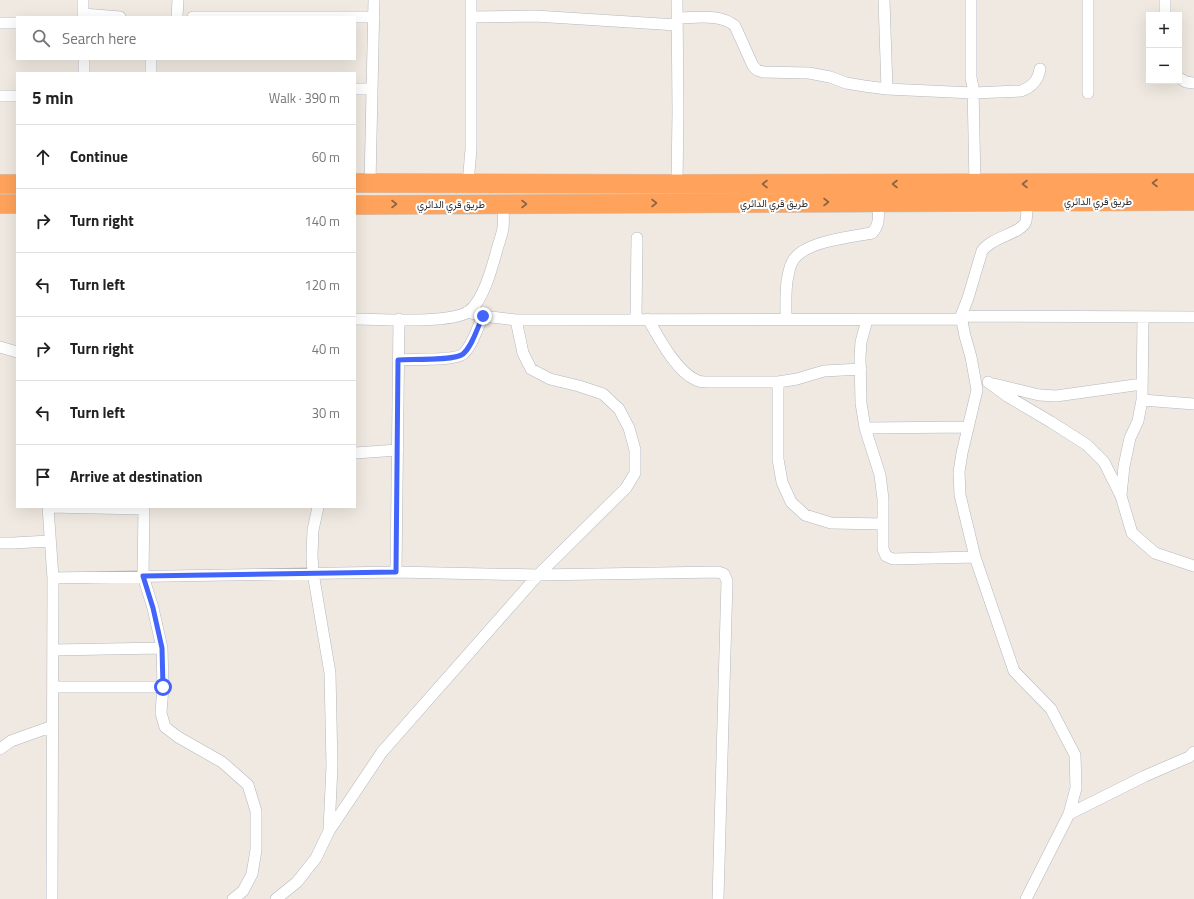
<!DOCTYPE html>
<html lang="en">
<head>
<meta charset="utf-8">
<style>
  :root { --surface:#fff; --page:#f2f2f2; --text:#222; --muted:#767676; --line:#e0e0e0 }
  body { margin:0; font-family:"Titillium Web",Vazirmatn,sans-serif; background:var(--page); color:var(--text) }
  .controls { position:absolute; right:12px; top:12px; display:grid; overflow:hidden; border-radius:0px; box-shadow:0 4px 16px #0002 }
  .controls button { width:36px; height:36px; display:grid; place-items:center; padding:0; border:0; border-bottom:1px solid var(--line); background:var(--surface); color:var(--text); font:20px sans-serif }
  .stop { position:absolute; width:12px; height:12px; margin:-9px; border:3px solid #4264fb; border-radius:50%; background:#fff }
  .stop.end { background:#4264fb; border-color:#fff; box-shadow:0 1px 4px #0008 }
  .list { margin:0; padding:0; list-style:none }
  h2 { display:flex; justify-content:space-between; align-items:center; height:52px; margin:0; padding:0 16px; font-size:17px }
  h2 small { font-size:13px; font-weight:400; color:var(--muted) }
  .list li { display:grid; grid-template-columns:26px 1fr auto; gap:12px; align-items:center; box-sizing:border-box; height:64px; padding:0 16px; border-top:1px solid var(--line) }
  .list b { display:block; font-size:15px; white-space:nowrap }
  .list em { font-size:13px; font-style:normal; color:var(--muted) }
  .icon { flex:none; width:22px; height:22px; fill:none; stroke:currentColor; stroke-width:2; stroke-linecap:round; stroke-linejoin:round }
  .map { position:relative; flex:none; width:1194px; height:899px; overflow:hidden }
  .search { position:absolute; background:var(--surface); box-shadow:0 4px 16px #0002; left:16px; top:16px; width:340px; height:44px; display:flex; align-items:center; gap:10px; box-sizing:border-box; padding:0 14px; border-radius:0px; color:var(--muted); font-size:15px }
  .panel { position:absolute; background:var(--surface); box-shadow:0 4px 16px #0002; left:16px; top:72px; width:340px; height:436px; border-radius:0px }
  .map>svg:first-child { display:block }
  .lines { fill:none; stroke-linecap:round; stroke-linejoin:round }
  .street-casing { stroke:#b4b7c1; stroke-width:12 }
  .highway-casing { stroke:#c9c9c9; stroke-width:20 }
  .street { stroke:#fff; stroke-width:11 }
  .highway { stroke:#ffa35c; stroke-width:19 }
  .oneway { stroke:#8c6343 }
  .route { stroke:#4264fb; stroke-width:5 }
  .labels { text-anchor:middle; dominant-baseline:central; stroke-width:4; stroke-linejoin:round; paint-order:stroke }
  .street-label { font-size:10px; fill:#2e2e2e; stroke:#fff }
</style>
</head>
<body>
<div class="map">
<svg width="1194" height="899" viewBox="0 0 1194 899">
  <rect width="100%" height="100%" fill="#efe9e1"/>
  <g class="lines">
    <g class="street-casing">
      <path id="street" d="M884,0L887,89
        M971,0V78L973,87L975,184
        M1088,0V93
        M1165,0V15
        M83,14L120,17
        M83,17V0
        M177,17L178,0
        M193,17H374
        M471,17L535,16L677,25
        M677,18C696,18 720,13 735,26L753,66L757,70L763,72L809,73L830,77L846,83L864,86L887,89L973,93L1021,91C1032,87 1038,81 1040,69
        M0,23H17
        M84,59V73
        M151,59V73
        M1179,78L1186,82L1194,83
        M355,89H372
        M0,96H17
        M370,183L374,0
        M468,184L471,149V0
        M677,184L678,111L677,0
        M467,312L483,316L516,320L961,319
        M961,316L1194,317
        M355,319C380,319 448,324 468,312C484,301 493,264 498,246C500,240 502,234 503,228C504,220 503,212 503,204
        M636,319L637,238
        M648,319C659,338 676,371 696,380C699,382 704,382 708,382H778L797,379L824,371L861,369
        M786,319C786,307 785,287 788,276C789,270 791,263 794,259C807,241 851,237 872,233C881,224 878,214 878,202
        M867,320L861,342L860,357L861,403L865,428L880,475L883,499V549L886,556L893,559L975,557
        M0,347L17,352
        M398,360C411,359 455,361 463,354C473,345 477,328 483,316
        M778,382V459L782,482L791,502L805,515L831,523L883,524
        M988,382L1007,396L1051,422L1087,445L1104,462L1121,496L1132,533L1155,553L1194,566
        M994,384L1039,395L1056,396L1142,384
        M1142,400L1194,404
        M865,428L967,427
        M355,453L398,450
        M1121,495L1124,466L1130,438L1138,421L1142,400L1143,317
        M48,507L53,578L52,899
        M48,507L144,509
        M144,507L143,576L153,608L162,648L163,687L161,713L165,727L178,737L222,762L248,785L256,811V850L252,874L243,891L233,899
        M318,507L313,530L312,555L313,573L330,673L332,766L329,830
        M0,543H13L50,541
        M396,572L399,319
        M53,578L396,572L538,575L718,572L724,574L727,581L718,899
        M53,650L162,648
        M53,687H163
        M0,749L11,741L53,726
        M1069,814L1145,776L1189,757L1194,752
        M276,899L297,882L316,858L329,831L382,752L538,575L626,488L635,473V450L629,428L619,409L603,394L579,386L550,379L531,369L523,353L516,320
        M1026,899L1069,814L1076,788L1075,755L1051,709L1014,671L975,557L960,495L959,472L962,453L977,390L971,357L965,336L961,316L968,298L982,251C992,236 1022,234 1026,221C1027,215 1027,208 1027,202"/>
    </g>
    <g class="highway-casing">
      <path id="highway" d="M355,183L677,184L1194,183
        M0,184H17
        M0,204H17
        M355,205L1194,201"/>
    </g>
    <use href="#street" class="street"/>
    <use href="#highway" class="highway"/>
  </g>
  <defs><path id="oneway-chevron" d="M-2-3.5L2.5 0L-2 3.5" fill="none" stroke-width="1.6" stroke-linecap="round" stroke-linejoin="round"/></defs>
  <g class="oneway">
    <use href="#oneway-chevron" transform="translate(1155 183) rotate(180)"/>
    <use href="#oneway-chevron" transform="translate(765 184) rotate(180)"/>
    <use href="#oneway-chevron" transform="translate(895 184) rotate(180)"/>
    <use href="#oneway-chevron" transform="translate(1025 184) rotate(180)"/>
    <use href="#oneway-chevron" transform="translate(826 202)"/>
    <use href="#oneway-chevron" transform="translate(654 203)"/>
    <use href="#oneway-chevron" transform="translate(394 204)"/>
    <use href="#oneway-chevron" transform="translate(524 204)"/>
  </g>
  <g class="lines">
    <path class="route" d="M163,687L162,648L153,608L143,576L396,572L398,360C411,359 455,361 463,354C473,345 477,328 483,316"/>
  </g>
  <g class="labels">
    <g class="street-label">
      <text x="1098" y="201">طريق قري الدائري</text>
      <text x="774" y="203">طريق قري الدائري</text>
      <text x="451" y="204">طريق قري الدائري</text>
    </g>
  </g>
</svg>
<div class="controls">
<button>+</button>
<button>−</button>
</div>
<div class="stop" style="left:163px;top:687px"></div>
<div class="stop end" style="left:483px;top:316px"></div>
<div class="search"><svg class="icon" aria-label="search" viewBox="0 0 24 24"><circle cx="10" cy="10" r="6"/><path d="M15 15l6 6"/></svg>Search here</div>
<section class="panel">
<h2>5 min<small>Walk · 390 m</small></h2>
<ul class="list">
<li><svg class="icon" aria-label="ahead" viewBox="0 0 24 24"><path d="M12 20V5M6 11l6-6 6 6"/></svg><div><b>Continue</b></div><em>60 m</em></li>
<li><svg class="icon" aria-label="right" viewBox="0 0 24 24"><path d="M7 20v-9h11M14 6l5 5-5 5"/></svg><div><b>Turn right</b></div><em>140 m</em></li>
<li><svg class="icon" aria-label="left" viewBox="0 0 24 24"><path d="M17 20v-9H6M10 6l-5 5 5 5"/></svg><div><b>Turn left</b></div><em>120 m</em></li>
<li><svg class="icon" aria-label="right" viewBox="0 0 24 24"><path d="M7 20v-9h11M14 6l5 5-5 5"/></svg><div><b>Turn right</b></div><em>40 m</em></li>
<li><svg class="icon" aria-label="left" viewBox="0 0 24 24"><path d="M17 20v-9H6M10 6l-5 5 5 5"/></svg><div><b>Turn left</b></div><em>30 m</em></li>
<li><svg class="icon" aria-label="arrive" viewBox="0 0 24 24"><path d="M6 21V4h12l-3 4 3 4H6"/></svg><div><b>Arrive at destination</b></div></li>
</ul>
</section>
</div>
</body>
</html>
